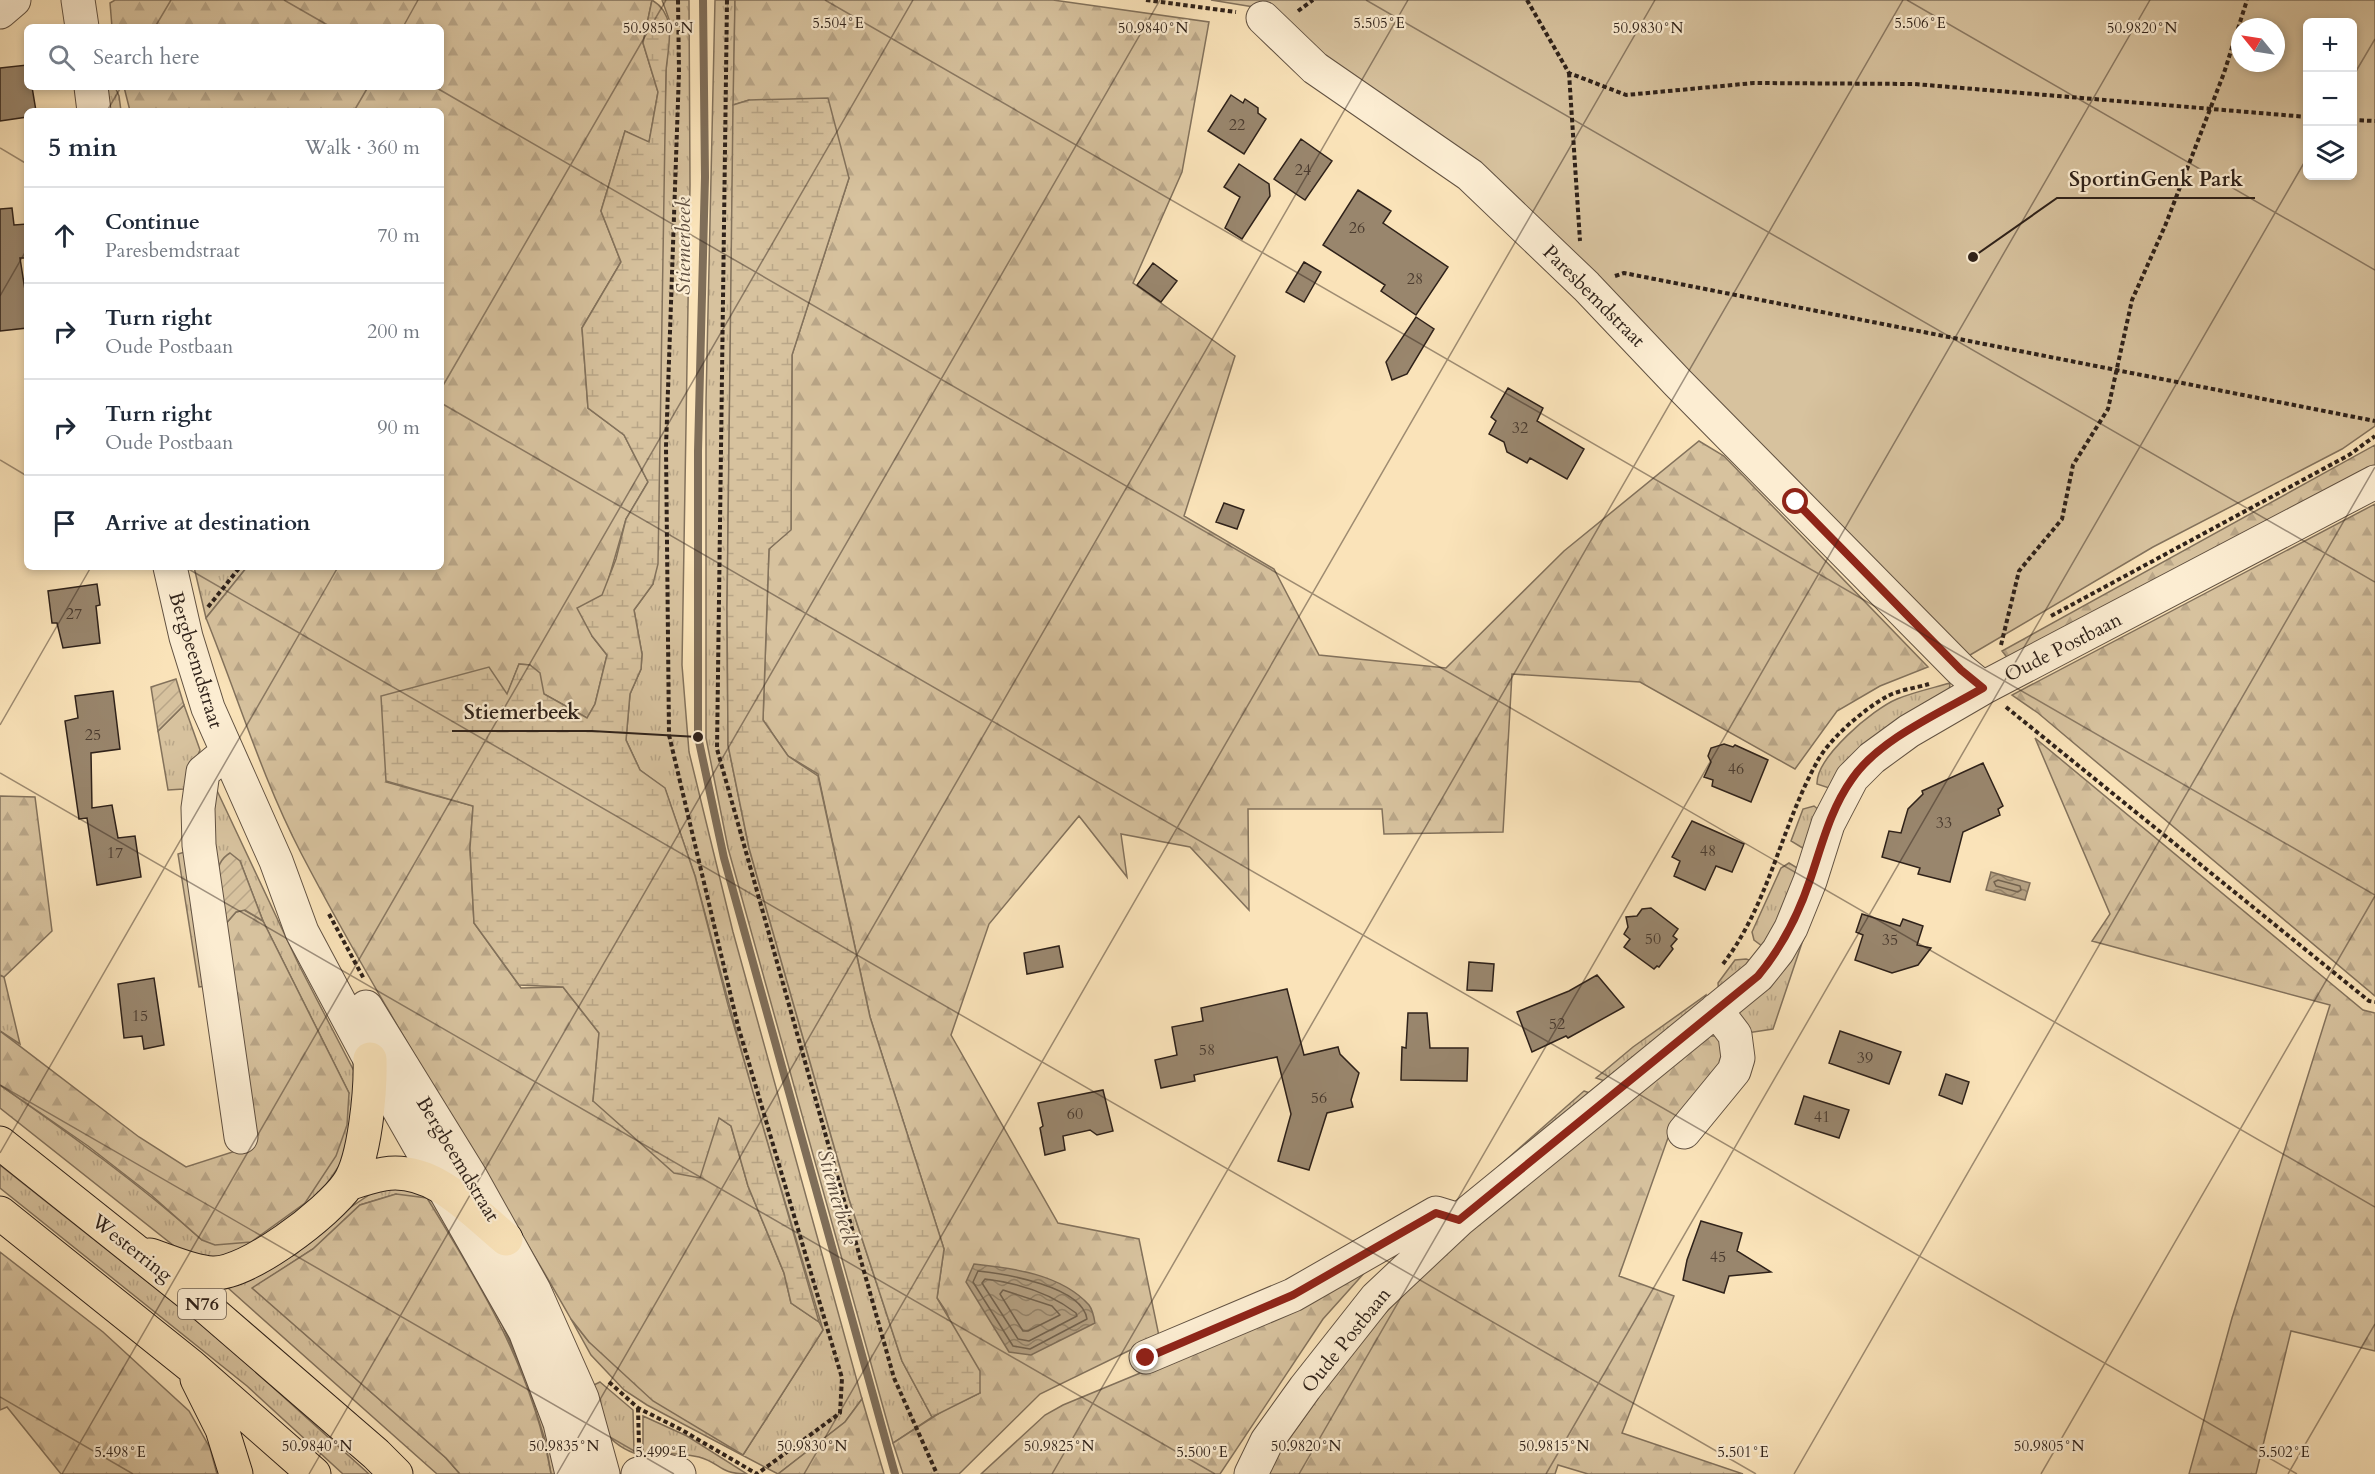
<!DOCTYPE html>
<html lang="en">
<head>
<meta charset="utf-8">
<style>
  :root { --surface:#fff; --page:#f6f6f7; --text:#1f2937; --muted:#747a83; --line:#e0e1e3 }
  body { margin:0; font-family:Cardo,serif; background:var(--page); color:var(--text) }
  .controls { position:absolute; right:18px; top:18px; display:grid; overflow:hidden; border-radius:9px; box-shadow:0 3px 9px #0003 }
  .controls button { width:54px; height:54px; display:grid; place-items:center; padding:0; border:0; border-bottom:2px solid var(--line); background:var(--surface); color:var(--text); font:30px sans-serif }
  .compass { position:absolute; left:2231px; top:18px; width:54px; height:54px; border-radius:50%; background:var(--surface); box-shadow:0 3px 9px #0003; rotate:300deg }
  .stop { position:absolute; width:18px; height:18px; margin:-14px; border:4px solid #8f2418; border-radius:50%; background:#fff }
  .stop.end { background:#8f2418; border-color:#fff; box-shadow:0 2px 6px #0008 }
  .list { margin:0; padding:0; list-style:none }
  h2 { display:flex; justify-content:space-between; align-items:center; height:78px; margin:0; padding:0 24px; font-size:26px }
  h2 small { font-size:20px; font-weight:400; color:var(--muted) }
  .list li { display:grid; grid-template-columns:39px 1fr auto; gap:18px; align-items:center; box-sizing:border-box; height:96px; padding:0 24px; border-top:2px solid var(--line) }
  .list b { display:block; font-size:22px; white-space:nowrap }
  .list p { margin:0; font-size:20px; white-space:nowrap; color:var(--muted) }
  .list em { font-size:20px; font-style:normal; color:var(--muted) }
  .icon { flex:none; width:33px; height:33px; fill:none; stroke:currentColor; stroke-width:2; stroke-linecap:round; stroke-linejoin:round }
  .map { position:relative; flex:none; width:2375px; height:1474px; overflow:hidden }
  .search { position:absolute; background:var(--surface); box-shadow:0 3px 9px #0003; left:24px; top:24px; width:420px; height:66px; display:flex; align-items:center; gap:15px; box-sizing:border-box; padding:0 21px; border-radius:9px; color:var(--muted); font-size:22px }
  .panel { position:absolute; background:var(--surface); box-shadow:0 3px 9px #0003; left:24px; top:108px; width:420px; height:462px; border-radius:9px }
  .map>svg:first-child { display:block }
  .grass { fill:url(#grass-tufts); stroke:#83725c; stroke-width:1.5 }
  .forest { fill:url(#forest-firs); stroke:#83725c; stroke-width:1.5 }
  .wetland { fill:url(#wetland-marsh); stroke:#83725c; stroke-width:1.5 }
  .garden { fill:url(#garden-furrows); stroke:#83725c; stroke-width:1.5 }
  .pitch { fill:#d7c29e; stroke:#83725c; stroke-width:1.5; fill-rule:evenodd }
  .water { fill:url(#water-waves); stroke:#7f6e59; stroke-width:1.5 }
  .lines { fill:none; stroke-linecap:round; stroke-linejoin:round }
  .shore { stroke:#72624e; stroke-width:1.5 }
  .stream { stroke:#7f6e59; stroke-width:8 }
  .building { fill:#99866d; stroke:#2f221a; stroke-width:1.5 }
  .minor-casing { stroke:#625242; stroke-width:35 }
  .highway-casing { stroke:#2f221a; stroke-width:35 }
  .path { stroke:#2f221a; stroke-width:4; stroke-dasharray:4.5 3; stroke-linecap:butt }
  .minor { stroke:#fcedd2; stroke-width:33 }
  .highway { stroke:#fae3b9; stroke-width:33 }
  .route { stroke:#8f2418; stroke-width:8 }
  .ticks { fill:none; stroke:#2f221a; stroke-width:1.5; stroke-opacity:0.45 }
  .labels { text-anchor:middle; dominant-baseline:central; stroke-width:4.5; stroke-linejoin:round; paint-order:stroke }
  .number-label { font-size:16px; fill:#4a3b2f }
  .shield { fill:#fcedd2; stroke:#6c5f51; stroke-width:1.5 }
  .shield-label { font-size:18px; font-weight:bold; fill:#2f221a }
  .street-label { font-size:20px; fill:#2f221a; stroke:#fcedd2 }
  .water-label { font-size:21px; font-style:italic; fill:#5e4e3f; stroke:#fcedd2 }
  .ticks-label { font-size:15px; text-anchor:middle; fill:#2f221a; stroke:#fcedd2; stroke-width:4.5; stroke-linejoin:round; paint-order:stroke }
  .leader { fill:none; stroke:#2f221a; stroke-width:2 }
  .callout-dot { fill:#2f221a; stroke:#fcedd2; stroke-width:2 }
  .callout-label { font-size:21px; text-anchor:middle; font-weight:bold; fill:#2f221a; stroke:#fcedd2; stroke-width:4.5; stroke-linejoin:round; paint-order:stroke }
</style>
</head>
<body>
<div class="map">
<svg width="2375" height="1474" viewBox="0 0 2375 1474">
  <defs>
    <pattern id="grass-tufts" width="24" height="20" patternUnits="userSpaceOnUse" patternTransform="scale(1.5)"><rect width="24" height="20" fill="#d7c29e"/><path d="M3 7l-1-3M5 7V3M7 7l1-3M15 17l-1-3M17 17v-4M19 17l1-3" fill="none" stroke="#b9a688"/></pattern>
    <pattern id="forest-firs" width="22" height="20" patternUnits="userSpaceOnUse" patternTransform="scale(1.5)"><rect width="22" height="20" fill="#d7c29e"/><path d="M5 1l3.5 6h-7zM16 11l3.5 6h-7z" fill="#b9a688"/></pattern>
    <pattern id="wetland-marsh" width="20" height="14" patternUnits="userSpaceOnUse" patternTransform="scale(1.5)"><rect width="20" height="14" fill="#d7c29e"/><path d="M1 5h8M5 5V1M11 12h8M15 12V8" fill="none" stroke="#b9a688"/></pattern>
    <pattern id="garden-furrows" width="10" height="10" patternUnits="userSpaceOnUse" patternTransform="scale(1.5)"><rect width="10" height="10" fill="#d7c29e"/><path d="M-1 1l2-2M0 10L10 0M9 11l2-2" fill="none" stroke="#b9a688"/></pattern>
    <pattern id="water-waves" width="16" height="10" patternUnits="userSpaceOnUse" patternTransform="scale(1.5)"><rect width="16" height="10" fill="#b5a183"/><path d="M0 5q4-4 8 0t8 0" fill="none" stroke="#94836a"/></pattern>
  </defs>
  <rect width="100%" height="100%" fill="#fae3b9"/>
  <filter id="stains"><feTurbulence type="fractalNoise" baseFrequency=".00333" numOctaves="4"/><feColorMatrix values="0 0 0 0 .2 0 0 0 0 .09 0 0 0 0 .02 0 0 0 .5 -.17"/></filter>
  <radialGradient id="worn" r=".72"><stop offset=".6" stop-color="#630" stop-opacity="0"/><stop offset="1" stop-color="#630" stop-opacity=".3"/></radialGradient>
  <path class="grass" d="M662,0H689L690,185L682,665L689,752L733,932L862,1399L845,1422L778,1474L647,1405L624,1390L591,1355L571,1319L589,1342L743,1455L823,1330L753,1094L695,876L665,789L640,770L626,740L630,694L641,669L642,654L634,610L653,584L666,71L670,22Z
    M715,0H735L727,610L728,745L749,848L849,1199L902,1361L932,1417L893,1443L728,848L706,738V401Z
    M106,87H115L119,96L121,111H110Z
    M194,567H247L206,618Z
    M1950,683L1949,693L1829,788L1817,784C1816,757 1873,709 1897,699C1914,692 1933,688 1950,683Z
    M184,705L200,750L184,789L168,790L158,731Z
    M212,780L299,965L356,1075V1114L341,1163L322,1191L265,1243L215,1261L183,1253L0,1108V1085C70,1134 138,1183 202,1240L349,1093L263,921L240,861L215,874Z
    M1814,806L1819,810L1806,850L1791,841L1803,809Z
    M188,851L206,986L199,987L178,854Z
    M1789,863L1799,869L1788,915L1762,946L1754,940L1752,932L1781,868Z
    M1805,934L1773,1029L1747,1033L1732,1012Z
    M1746,959L1752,961L1719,996L1718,983L1735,960Z
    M0,975L4,977L20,1044L0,1031Z
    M1706,995V1006L1613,1084L1596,1078L1633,1047Z
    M1584,1091L1593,1094L1490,1174Z
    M0,1165L216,1336L369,1474H343L247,1386L0,1188Z
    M392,1188L427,1191C480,1282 536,1370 557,1474H551L545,1440L526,1380L502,1325L474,1274L396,1194L360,1205L313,1249L253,1288L446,1458L460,1474H437L228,1288L296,1254L333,1219L372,1193Z
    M600,1382L633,1410L634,1453C602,1441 597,1418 590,1387Z
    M643,1416L687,1436L747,1474C719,1474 721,1463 699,1457C681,1453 662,1453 643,1454Z"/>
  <path class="forest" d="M115,0H652L643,43L658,92L649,143L625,131L601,211L621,262L582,328L588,408L624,435L648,482L626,519L592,636L607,655L595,704L587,718L544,694L530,665L519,664L507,695L386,782L473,806L470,848L474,923L521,988L563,987L599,1033L593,1101L719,1118L731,1126L748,1186L784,1273L791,1303L819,1322L823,1330L743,1455L653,1401L589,1342L571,1319C482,1163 384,1012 301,853C262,778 238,697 206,618L247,567H441V111H130L124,87H441V27H112L110,3Z
    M735,0H1053L1209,22L1182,172L1133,283L1235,356L1184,516L1274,569L1319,655L1446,668L1564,551L1699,441L1724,456L1928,667L1880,686L1837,711L1795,769L1640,682L1512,674L1503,832L1384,834L1382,809H1248L1249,910L1190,847L1121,834L1127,877L1079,816L989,924L951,1035L1058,1223L1139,1239L1159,1336L1040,1394L959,1474H903L893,1443L944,1410L980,1393L946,1311L937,1298L944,1249L870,1017L818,774L788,756L763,720L769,549L791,529L792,355L849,178L749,100L733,105Z
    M2375,445V474L2013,665L2002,651Z
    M2375,504V996L2038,713L2012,695Z
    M2035,738L2363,1010L2375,1013V1351L2291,1331L2256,1474H2189L2232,1318L2330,1005L2092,941L2110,914Z
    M0,796L35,797L52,931L4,977L0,975Z
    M244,910L263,921L349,1093L347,1125L336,1156L305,1203L251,1242L215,1245L202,1240L151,1195L88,1146L0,1085V1031L139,1137L186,1167L245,1148L223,927L236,912Z
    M1703,1036H1717L1729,1061L1669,1135L1619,1276L1674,1296L1622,1433L1743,1474H1588L1558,1465L1555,1474H1264L1359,1340L1421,1276L1479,1220Z
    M396,1194L427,1198C481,1285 533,1371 551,1474H460L446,1458L252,1288L313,1249L360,1205Z
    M0,1252L103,1332L189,1411L210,1448L217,1474H61L7,1407L0,1410Z
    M1375,1261L1323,1319L1220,1474H981L1045,1415L1063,1405L1191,1352Z
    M862,1399L884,1474H778L845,1422Z"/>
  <path class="wetland" d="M652,0C678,15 668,46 666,71L658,564L653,584L634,610L642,654L641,669L630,694L626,740L640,770L665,788L695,876L728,1005L819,1322L791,1303L784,1273L748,1186L731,1126L719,1118L700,1178L674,1173L593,1101L599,1033L563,987L519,985L474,923L470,848L473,806L386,781L381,696L489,667L507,694L519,664L530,665L540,673L544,694L587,718L595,704L607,655L592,636L577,608L602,595L616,559L626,519L648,482L624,435L588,408L582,328L621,262L601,211L625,131L649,142L658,92L643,43Z
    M828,98L849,178L792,355L791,530L769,549L763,720L788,756L818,776L870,1017L944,1249L937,1298L980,1371V1393L932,1417L902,1361L849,1199L749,848L728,745L727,610L733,105L749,100Z"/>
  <path class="garden" d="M176,679L184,705L158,731L151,687Z
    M230,853L240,861L263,921L245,910L236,912L223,927C220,905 206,867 230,853Z"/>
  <path class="pitch" d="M1211,0H2375V426L2342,449L2153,547L1965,658L1346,71L1266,9ZM2308,22H2352V176H2308ZM2240,27H2276V63H2240Z"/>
  <path class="water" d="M1991,872L2030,883L2025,900L1986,890Z
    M974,1264C1012,1268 1061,1274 1089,1305C1092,1309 1094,1317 1095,1323L1031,1355L1009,1352L966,1282Z"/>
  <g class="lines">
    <path class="shore" d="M1998,880L2020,886L2021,890L2018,892L1996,886L1994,882Z
      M978,1271C1005,1274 1082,1286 1087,1319L1030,1349L1013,1346L973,1282Z
      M985,1279C1019,1283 1049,1292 1076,1313L1077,1316L1029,1341L1018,1339L982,1283Z
      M1003,1290L1052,1306L1060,1315L1028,1331H1023L1000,1294Z"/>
    <path class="stream" d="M703,0L705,177L698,451V737L724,858L895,1474"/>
  </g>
  <path class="building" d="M27,65V87H32L36,111H27V117L0,121V68Z
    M1231,95L1243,103L1245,99L1258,108V113L1266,119L1244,154L1208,131Z
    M1301,139L1332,161L1305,200L1274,179Z
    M1239,164L1269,184L1270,196L1242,239L1225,228L1240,197L1224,187Z
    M1358,190L1391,211L1383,223L1448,267L1416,315L1381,291L1385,285L1323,245Z
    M12,208L14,225L27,224V258H20L27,303V328L0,331V209Z
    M1304,262L1321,272L1304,302L1286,292Z
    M1153,263L1177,281L1161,302L1137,285Z
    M1416,317L1434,329L1407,374L1392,380L1386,362Z
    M1508,388L1543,408L1537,421L1584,449L1567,479L1530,458L1527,463L1507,452L1504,442L1489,434L1496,421L1491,417Z
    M1224,503L1244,510L1237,529L1216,522Z
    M97,584L100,605L96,606L100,643L63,648L57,623H52L48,591Z
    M113,691L120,749L91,753L92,808L112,805L118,838L135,836L141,877L97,885L87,818L79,819L65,721L78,718L75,696Z
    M1724,744L1733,747L1735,745L1768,760L1751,802L1712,786L1713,780L1704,777L1711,762L1708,756L1711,748Z
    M1983,763L2003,806L1998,809L2000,815L1963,832L1950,882L1918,874L1920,868L1882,857L1889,831L1901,833L1908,809L1923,794L1922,791Z
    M1692,821L1744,844L1732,872L1716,866L1705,890L1674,876L1680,861L1672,857Z
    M1651,908L1678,929L1673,936L1677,939L1671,946L1673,949L1659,967L1657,966L1654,969L1624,947L1630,939L1624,934L1628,927L1626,917L1637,916L1642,909Z
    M1862,914L1900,926L1903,919L1923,926L1917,945L1931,948L1918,965L1892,973L1855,960L1863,935L1856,932Z
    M1059,946L1063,967L1027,974L1024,953Z
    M1469,962L1494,964L1492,991L1467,990Z
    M1597,975L1624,1007L1568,1038L1566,1036L1532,1052L1517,1012L1569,991Z
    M154,978L164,1045L144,1049L142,1036L124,1038L118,984Z
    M1287,989L1304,1055L1338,1047L1340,1054L1359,1073L1351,1100L1353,1107L1327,1113L1309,1170L1278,1161L1291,1114L1277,1057L1194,1075L1195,1081L1161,1088L1155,1060L1177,1055L1172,1027L1203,1021L1201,1008Z
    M1408,1013H1427L1430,1048H1468L1467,1081L1401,1080L1402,1047L1406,1048Z
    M1840,1031L1901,1052L1889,1084L1829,1063Z
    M1946,1074L1969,1082L1962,1104L1939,1095Z
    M1103,1090L1113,1131L1097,1135L1090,1130L1063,1136L1065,1150L1045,1155L1040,1128L1043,1126L1038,1103Z
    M1804,1096L1849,1110L1839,1138L1795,1124Z
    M1701,1221L1742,1233L1737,1251L1771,1272L1729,1276L1724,1293L1683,1280L1687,1260Z"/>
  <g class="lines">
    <g class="minor-casing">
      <path id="minor" d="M78,0L82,27
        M0,12L14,0
        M1263,18L1315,68L1470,175L1586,286L1678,383L1961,670L1983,688
        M91,87L94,111
        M170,567L186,637L208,708L276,861L302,932L365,1050L525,1331L560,1423L572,1474
        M226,753L203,772L198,808L199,845L241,1137
        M366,1007L472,1179L534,1290L582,1398L603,1474
        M1684,1132L1734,1071L1738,1058L1735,1035L1716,1010
        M1146,1357L1293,1295L1436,1213L1459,1220
        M638,1474L667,1471L679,1474
        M1251,1474L1267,1441L1305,1388L1376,1298L1459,1220L1758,976L1778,951L1791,928L1810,881L1828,824L1852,778L1872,758L1909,731L1983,688L2375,482"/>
    </g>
    <g class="highway-casing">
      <path id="highway" d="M0,1143L206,1307L376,1454L396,1474
        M348,1184C360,1180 372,1176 384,1174C433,1166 472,1211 506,1239
        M0,1213L191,1366L314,1474
        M150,1255C169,1261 192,1272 212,1273C247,1275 328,1213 348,1184C365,1160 371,1089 370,1059
        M197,1379L222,1429L236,1474"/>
    </g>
    <path class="path" d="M727,0L717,749L894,1378L937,1474
      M1146,0L1236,12
      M1527,0L1569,73L1626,95L1754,83L1914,84L2308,117
      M1298,11L1313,0
      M1569,73L1580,241
      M2352,120L2375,121
      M1615,276L1624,273L2375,421
      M208,607L240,567
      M2051,616L2349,455L2375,436
      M2001,645L2019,571L2062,519L2073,465L2108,409L2132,300L2165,226L2224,73L2247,0
      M2006,707L2369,1001L2375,1002
      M329,914L364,979
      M1723,964C1769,904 1781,827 1817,762C1829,739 1863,710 1886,697C1898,690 1916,688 1929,684
      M609,1382L638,1408L680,1429L757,1474L840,1413L842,1378L738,1026L669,735L666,447L679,72L678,0
      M638,1408L639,1446"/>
    <use href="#minor" class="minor"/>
    <use href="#highway" class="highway"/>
  </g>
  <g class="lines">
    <path class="route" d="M1146,1358L1293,1295L1436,1213L1459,1220L1758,976C1782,947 1798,916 1810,880C1822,845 1830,810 1852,779C1879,739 1942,712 1983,688L1961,670L1796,502"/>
  </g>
  <path class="ticks" d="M284,0L331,27M825,0L2375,895M1366,0L2375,582M1907,0L2375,270M155,27L171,0M403,27L418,0M2352,78L2375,39M435,87L2375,1207M107,111L121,87M354,111L368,87M0,148L27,164M0,296L27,249M441,389L666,0M441,403L2297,1474M0,460L27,476M185,567L1756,1474M0,725L91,567M0,773L1215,1474M0,1085L674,1474M0,1153L338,567M0,1397L133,1474M62,1474L913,0M309,1474L1160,0M557,1474L1408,0M804,1474L1655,0M1052,1474L1903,0M1299,1474L2150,0M1546,1474L2308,156M1794,1474L2375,467M2041,1474L2375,896M2288,1474L2375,1324"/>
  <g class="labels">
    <g class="number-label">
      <text x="1237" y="125">22</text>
      <text x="1303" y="170">24</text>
      <text x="1357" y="228">26</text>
      <text x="1415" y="279">28</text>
      <text x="1520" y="428">32</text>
      <text x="74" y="614">27</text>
      <text x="93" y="735">25</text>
      <text x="1736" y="769">46</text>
      <text x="1944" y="823">33</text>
      <text x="1708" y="851">48</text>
      <text x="115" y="853">17</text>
      <text x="1653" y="939">50</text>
      <text x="1890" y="940">35</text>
      <text x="140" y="1016">15</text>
      <text x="1557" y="1024">52</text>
      <text x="1207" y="1050">58</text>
      <text x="1865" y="1058">39</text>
      <text x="1319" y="1098">56</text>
      <text x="1075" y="1114">60</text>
      <text x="1822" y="1117">41</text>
      <text x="1718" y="1257">45</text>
    </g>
    <rect class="shield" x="178" y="1289" width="48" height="30" rx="4.5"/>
    <g class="shield-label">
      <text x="202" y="1304">N76</text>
    </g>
    <g class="street-label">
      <text transform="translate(1594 296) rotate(45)">Paresbemdstraat</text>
      <text transform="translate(2063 647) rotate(-27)">Oude Postbaan</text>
      <text transform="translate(196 660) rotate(73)">Bergbeemdstraat</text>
      <text transform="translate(458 1159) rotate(59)">Bergbeemdstraat</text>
      <text transform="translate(132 1248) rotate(38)">Westerring</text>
      <text transform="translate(1346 1340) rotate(-51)">Oude Postbaan</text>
    </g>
    <g class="water-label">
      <text transform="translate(683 246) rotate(-90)">Stiemerbeek</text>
      <text transform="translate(837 1197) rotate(74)">Stiemerbeek</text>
    </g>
  </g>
  <g class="ticks-label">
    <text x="838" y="28">5.504°E</text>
    <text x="1379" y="28">5.505°E</text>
    <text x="1920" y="28">5.506°E</text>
    <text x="658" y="33">50.9850°N</text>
    <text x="1153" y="33">50.9840°N</text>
    <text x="1648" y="33">50.9830°N</text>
    <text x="2142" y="33">50.9820°N</text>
    <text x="317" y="1451">50.9840°N</text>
    <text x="564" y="1451">50.9835°N</text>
    <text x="812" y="1451">50.9830°N</text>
    <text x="1059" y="1451">50.9825°N</text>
    <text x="1306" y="1451">50.9820°N</text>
    <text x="1554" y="1451">50.9815°N</text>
    <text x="2049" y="1451">50.9805°N</text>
    <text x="120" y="1457">5.498°E</text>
    <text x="661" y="1457">5.499°E</text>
    <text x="1202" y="1457">5.500°E</text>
    <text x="1743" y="1457">5.501°E</text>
    <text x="2284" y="1457">5.502°E</text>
  </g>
  <path class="leader" d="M1973 257L2057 198H2255M698 737L592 731H452"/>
  <g class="callout-dot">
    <circle cx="1973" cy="257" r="6"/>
    <circle cx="698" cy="737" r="6"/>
  </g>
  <g class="callout-label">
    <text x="2156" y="186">SportinGenk Park</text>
    <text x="522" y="719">Stiemerbeek</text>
  </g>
  <rect width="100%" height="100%" filter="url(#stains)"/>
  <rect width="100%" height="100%" fill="url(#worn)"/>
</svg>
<div class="controls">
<button>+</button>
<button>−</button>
<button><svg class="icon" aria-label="layers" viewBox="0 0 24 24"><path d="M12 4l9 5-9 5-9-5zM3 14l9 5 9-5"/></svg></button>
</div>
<svg class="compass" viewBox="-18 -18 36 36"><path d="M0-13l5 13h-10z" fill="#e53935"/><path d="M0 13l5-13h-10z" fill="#747a83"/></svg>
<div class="stop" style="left:1796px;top:502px"></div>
<div class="stop end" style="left:1146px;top:1358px"></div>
<div class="search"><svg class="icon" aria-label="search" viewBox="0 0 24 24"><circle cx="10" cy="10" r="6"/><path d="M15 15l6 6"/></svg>Search here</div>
<section class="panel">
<h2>5 min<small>Walk · 360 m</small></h2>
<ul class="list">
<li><svg class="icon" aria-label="ahead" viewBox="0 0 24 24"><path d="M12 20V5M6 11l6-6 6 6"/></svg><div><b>Continue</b><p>Paresbemdstraat</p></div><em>70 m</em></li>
<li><svg class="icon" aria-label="right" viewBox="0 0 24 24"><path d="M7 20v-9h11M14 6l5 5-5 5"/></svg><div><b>Turn right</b><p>Oude Postbaan</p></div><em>200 m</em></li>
<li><svg class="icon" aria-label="right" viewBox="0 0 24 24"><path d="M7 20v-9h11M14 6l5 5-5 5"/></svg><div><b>Turn right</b><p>Oude Postbaan</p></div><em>90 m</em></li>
<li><svg class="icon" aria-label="arrive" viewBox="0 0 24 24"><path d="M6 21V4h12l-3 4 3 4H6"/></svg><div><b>Arrive at destination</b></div></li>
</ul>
</section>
</div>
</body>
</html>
